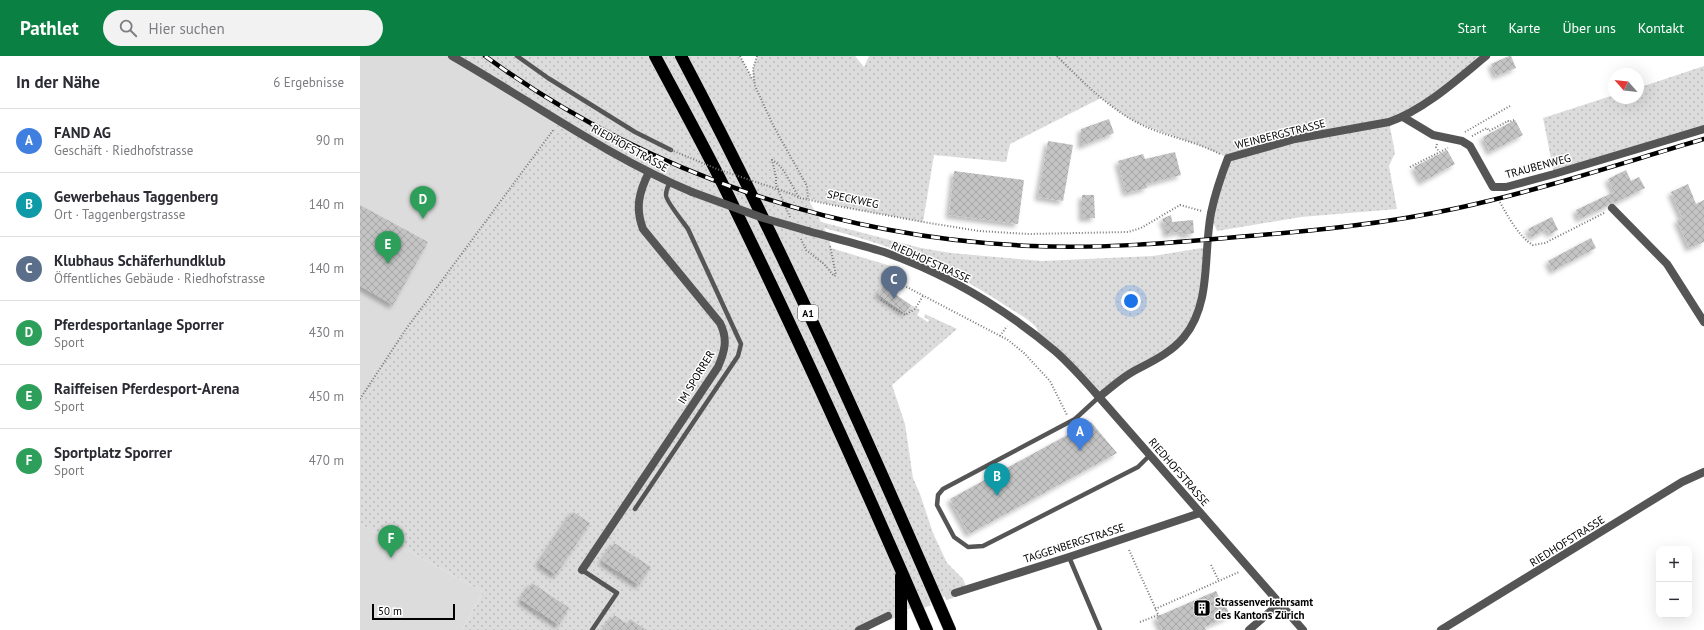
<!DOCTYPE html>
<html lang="de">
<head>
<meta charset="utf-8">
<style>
  :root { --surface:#fff; --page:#f2f2f3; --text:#2b2b33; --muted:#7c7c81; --line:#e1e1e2; --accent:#0b8043 }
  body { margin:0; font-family:"PT Sans",sans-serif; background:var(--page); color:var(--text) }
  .controls { position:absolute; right:12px; bottom:12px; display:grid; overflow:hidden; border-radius:8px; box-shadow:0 4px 16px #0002 }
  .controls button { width:36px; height:36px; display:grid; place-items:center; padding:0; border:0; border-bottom:1px solid var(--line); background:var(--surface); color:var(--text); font:20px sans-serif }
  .compass { position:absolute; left:1248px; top:12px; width:36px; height:36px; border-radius:50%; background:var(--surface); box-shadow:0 4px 16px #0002; rotate:297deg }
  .scale { position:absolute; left:12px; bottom:10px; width:83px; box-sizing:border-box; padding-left:4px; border:2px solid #000; border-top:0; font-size:11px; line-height:14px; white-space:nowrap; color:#000; -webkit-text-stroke:3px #fff; paint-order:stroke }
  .you { position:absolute; left:771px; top:245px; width:14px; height:14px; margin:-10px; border:3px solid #fff; border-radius:50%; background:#1a73e8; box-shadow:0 0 0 6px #1a73e833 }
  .badge { display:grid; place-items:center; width:26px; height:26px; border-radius:50%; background:var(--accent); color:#fff; font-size:13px; font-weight:700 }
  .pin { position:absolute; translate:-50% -33px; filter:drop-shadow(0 1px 2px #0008) }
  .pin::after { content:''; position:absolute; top:21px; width:14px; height:12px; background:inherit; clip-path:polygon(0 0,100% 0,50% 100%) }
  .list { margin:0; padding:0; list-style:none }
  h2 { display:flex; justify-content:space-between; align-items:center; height:52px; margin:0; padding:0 16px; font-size:17px }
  h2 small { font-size:13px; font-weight:400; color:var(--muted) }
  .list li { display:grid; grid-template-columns:26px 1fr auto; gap:12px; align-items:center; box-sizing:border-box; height:64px; padding:0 16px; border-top:1px solid var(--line) }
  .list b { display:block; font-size:15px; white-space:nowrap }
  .list p { margin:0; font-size:13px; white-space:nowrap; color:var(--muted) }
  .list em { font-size:13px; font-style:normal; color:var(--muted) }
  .icon { flex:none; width:22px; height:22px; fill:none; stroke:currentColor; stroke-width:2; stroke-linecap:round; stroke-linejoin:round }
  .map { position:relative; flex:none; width:1344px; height:574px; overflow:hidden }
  header { display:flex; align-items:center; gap:24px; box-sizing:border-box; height:56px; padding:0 20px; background:var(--accent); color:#fff }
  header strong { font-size:19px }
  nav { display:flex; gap:22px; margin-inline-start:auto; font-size:14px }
  .search { width:280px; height:36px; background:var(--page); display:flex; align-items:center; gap:10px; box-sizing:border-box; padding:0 14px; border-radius:22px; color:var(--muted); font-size:15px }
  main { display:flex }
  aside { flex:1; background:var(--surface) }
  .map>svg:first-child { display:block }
  .green { fill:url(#green-dots) }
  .pitch { fill:#dcdcdc }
  .building { fill:url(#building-cross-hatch); filter:url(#shadow) }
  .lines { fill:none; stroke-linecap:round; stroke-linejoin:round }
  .minor-tunnel { stroke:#d9d9d9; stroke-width:8; stroke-dasharray:8 4; stroke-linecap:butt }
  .motorway-casing { stroke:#dbdbdb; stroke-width:13 }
  .path { stroke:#777; stroke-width:2; stroke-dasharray:1 2; stroke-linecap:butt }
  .service { stroke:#555; stroke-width:4.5 }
  .minor { stroke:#555; stroke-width:8 }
  .tertiary { stroke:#555; stroke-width:8 }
  .motorway { stroke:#000; stroke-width:12 }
  .rail-casing { stroke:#000; stroke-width:4.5 }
  .rail { stroke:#fff; stroke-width:3; stroke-dasharray:9; stroke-linecap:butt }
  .path-bridge { stroke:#777; stroke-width:2; stroke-dasharray:1 2; stroke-linecap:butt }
  .tertiary-bridge { stroke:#555; stroke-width:8 }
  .labels { text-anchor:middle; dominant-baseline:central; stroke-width:3; stroke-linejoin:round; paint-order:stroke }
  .shield { fill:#fff; stroke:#4c4c4c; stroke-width:1 }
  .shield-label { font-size:10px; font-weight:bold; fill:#000 }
  .street-label { font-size:11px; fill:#000; stroke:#fff }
  .poi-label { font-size:11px; font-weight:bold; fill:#000; stroke:#fff; text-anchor:start }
</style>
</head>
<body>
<header>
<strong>Pathlet</strong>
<div class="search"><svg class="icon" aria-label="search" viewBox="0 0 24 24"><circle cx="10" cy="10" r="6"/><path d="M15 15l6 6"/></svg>Hier suchen</div>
<nav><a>Start</a><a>Karte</a><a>Über uns</a><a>Kontakt</a></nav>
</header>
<main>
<aside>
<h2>In der Nähe<small>6 Ergebnisse</small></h2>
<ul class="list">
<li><span class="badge" style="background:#3f7fe0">A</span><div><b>FAND AG</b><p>Geschäft · Riedhofstrasse</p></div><em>90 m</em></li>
<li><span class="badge" style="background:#0f9aa8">B</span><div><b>Gewerbehaus Taggenberg</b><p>Ort · Taggenbergstrasse</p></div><em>140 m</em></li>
<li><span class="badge" style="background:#5c6f8a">C</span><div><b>Klubhaus Schäferhundklub</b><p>Öffentliches Gebäude · Riedhofstrasse</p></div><em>140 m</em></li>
<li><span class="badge" style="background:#2e9e5b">D</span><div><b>Pferdesportanlage Sporrer</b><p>Sport</p></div><em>430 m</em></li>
<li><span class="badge" style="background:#2e9e5b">E</span><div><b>Raiffeisen Pferdesport-Arena</b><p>Sport</p></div><em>450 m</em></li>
<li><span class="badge" style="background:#2e9e5b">F</span><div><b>Sportplatz Sporrer</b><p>Sport</p></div><em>470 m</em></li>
</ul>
</aside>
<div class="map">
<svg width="1344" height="574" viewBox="0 0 1344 574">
  <defs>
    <pattern id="green-dots" width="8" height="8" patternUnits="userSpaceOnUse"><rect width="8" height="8" fill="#dcdcdc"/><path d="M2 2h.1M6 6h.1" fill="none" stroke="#bbb" stroke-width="1.8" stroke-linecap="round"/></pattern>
    <pattern id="building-cross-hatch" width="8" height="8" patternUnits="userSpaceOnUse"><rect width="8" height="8" fill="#c4c4c4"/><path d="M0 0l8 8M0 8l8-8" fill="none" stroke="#a7a7a7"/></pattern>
    <filter id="shadow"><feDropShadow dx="-3.5" dy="3.5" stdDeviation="2" flood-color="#0004"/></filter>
  </defs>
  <rect width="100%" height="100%" fill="#fff"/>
  <path class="green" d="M92,0H380L393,24V13L397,0H495L504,11L509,0H1126L1072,42L1029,66L1035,97L1029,110L1037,153L941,161L857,175L854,168L849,169L868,102C841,88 813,81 785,70C769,64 754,52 741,42L650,88L646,106L574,99L563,166L472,149L448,143L461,166L561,192L591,197L682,205L793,200L848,191L840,248L824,281L739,341L680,283C679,279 678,274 676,271C669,263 656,256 646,250C587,210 533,190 464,172L469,181L471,192L534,211L518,238L545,257L551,249L560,254L557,259L568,266L569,264L564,261L565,258L597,273L532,329L545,368L553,422L560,438L573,477L587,507L603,523L607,533L528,560L499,574H102L123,536L0,468V343L6,332L0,281L102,197L200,65Z
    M1344,10V73L1194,118L1183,62L1254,39V42H1278V32Z"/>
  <path class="pitch" d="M0,0H92L200,65L46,273L0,343Z
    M0,468L123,536L102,574H0Z"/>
  <path class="building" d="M1149,0H1151L1156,12L1136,20L1131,8Z
    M749,63L754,77L721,90V73Z
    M1155,64L1163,79L1130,96L1123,81Z
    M688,85L713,89L703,145L678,141Z
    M1087,94L1095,108L1062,126L1054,111Z
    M815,96L821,119L786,128L787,132L766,137L758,105L783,98L785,103Z
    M1266,114L1271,125L1279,121L1285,132L1259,145L1250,147L1247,150L1219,163L1216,154L1254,136L1248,123Z
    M594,115L664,124L658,168L589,159Z
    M1328,128L1336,148L1344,144V186L1329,192L1317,164L1322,162L1311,136Z
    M722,139H734L735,162H722Z
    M0,149L68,186L33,249L0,230Z
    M811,159L812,166L833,164L834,177L823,179L822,175L806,178V172L802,163Z
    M1192,161L1198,174L1190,178L1187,173L1172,181L1168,173Z
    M1231,182L1236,192L1193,215L1188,205Z
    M523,230L551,249L545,257L518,238Z
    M731,366L757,397L609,478L590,443Z
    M213,456L230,467L196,519L179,507Z
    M254,487L291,511L279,529L242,505Z
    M172,527L209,552L199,569L161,544Z
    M856,535L860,543L863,542L870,560L844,571L846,574H802L796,561Z
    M254,559L267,568L270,563L286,574H244Z"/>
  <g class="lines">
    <path class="minor-tunnel" d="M528,560L595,537"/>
    <g class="motorway-casing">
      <path id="motorway" d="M295,0C321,49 348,97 372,147C441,288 505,430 567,574
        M321,0C420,187 506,380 590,574
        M541,574V520"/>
    </g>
    <path class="path" d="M380,0L393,24
      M397,0L393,13L395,30L414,71L447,130L448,143
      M697,0C723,26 749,53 782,69C807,81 835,85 860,98
      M1105,76L1150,50
      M1112,80L1127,72L1129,75L1148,65L1149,66L1154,64
      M1077,88L1076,91L1079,96
      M1050,111L1088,92
      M429,137L440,142L472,149L563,166L619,175L668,178L768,176L781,172L820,149L842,155
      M1137,141C1145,155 1158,181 1173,189L1185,187L1244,157
      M430,161L416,129V121L412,104C424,110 431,129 439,141
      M441,183L446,194L464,208L474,220L476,219L470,190
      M541,228L648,284L664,297L690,325L707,359
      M521,244L545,259L555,253L563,240
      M640,280L647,270
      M0,343L46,273L194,73
      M769,494L799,560
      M851,509L859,525
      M795,553L879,516
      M780,566L798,559"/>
    <path class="service" d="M157,0L188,22L275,76L311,94
      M739,341L715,363L583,433L578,439L577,449L594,481L608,491L623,490L778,411L790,399
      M275,453L378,300L381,288L328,173C324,167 305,144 306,139C306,135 308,130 310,127
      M709,501L740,574
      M222,514L257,537L232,574"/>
    <path class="minor" d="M1043,61L1073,79L1102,85L1110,90L1133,131H1146L1194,118L1344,73
      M1252,152L1307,208L1344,266
      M739,341C751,332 761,322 774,315C791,306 811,297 824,281C852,247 843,198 851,157C855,138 861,120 868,102L935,83L1029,66C1064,54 1098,23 1126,0
      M222,514L358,311C365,295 368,283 360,267L283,173C275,152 279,136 289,116
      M595,537L709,501L840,457
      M499,574L528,560
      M1081,574L1322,426L1344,416"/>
    <path class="tertiary" d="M92,0C172,46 247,100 332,136
      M448,175C473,182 499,188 524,196C587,218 644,252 695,295C711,309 725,325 739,341L943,574
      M889,574L919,548"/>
    <use href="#motorway" class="motorway"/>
    <g class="rail-casing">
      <path id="rail" d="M125,0C284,116 476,182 672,190C741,193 809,187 877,181C951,175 1025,168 1098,152C1181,134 1262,107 1344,83"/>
    </g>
    <use href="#rail" class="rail"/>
    <path class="path-bridge" d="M311,94L357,113L429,137"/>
    <path class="tertiary-bridge" d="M332,136L403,162L448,175"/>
  </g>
  <defs>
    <g id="building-square" transform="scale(0.9)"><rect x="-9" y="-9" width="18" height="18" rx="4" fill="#000" stroke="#fff"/><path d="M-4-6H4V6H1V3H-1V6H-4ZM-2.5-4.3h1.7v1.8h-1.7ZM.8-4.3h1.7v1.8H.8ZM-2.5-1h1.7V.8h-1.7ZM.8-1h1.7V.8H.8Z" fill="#fff"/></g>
  </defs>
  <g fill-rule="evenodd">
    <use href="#building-square" x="842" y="552"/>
  </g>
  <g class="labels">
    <rect class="shield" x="438" y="249" width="20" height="16" rx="3"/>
    <g class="shield-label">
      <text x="448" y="257">A1</text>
    </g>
    <g class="street-label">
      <text transform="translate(920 78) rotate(-14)">WEINBERGSTRASSE</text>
      <text transform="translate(270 92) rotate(29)">RIEDHOFSTRASSE</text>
      <text transform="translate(1178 110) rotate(-15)">TRAUBENWEG</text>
      <text transform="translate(493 143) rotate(12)">SPECKWEG</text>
      <text transform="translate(571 206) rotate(24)">RIEDHOFSTRASSE</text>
      <text transform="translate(336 321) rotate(-59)">IM SPORRER</text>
      <text transform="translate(819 416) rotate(49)">RIEDHOFSTRASSE</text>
      <text transform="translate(1207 485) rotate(-32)">RIEDHOFSTRASSE</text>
      <text transform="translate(714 487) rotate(-18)">TAGGENBERGSTRASSE</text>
    </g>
    <g class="poi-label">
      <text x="855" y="546">Strassenverkehrsamt<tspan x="855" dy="13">des Kantons Zürich</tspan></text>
    </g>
  </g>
</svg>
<div class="controls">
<button>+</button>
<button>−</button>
</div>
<svg class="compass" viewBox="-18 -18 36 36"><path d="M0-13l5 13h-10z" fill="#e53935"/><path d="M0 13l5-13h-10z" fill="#7c7c81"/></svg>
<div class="scale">50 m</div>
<div class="you"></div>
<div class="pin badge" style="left:720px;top:395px;background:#3f7fe0">A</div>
<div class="pin badge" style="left:637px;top:440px;background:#0f9aa8">B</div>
<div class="pin badge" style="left:534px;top:243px;background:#5c6f8a">C</div>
<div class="pin badge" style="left:63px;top:163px;background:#2e9e5b">D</div>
<div class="pin badge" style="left:28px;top:208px;background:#2e9e5b">E</div>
<div class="pin badge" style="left:31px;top:502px;background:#2e9e5b">F</div>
</div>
</main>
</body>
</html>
